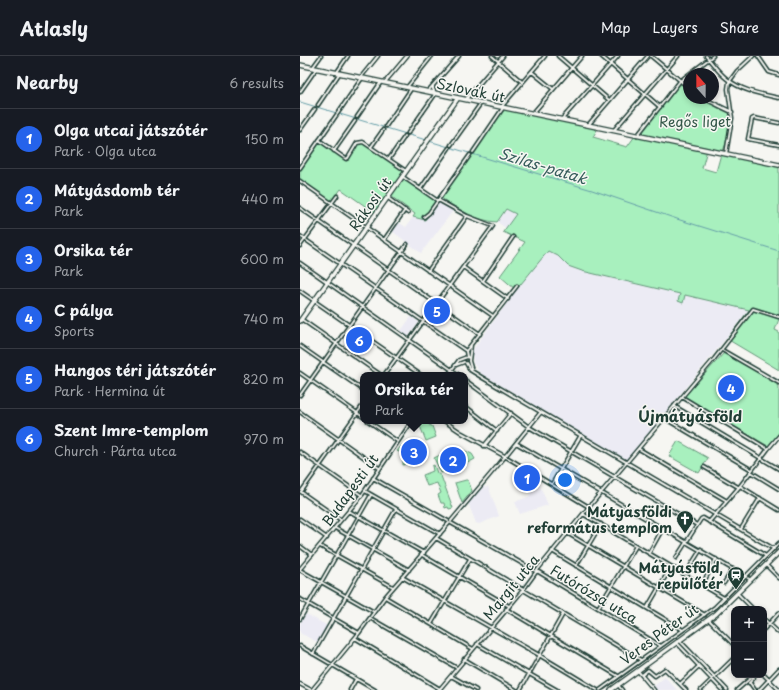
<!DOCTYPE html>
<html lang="en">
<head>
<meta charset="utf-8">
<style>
  :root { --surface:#171b24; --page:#20242c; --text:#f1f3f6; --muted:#9ea1a6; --line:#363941; --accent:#2563eb }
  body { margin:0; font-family:"Playpen Sans",sans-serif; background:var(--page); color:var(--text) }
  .controls { position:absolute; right:12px; bottom:12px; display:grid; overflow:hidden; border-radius:8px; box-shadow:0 2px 6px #0003 }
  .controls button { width:36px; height:36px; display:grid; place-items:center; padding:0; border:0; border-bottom:1px solid var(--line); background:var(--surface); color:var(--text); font:20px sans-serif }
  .compass { position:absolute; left:383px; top:12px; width:36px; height:36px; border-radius:50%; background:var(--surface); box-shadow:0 2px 6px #0003; rotate:339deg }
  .you { position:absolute; left:265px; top:424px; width:14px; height:14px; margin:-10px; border:3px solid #fff; border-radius:50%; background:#1a73e8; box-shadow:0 0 0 6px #1a73e833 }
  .badge { display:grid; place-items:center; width:26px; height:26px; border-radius:50%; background:var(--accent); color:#fff; font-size:13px; font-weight:700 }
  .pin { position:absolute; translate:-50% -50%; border:2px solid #fff; box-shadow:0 1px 4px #0006 }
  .popup { position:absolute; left:60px; top:316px; width:108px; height:52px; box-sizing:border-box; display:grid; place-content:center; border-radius:8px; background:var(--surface); filter:drop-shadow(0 1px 3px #0005); font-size:13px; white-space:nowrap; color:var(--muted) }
  .popup b { font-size:15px; color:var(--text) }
  .popup::after { content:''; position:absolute; left:50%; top:100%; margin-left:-8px; border:8px solid transparent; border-top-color:var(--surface) }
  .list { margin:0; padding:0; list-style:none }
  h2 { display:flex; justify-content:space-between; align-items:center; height:52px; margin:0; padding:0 16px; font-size:17px }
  h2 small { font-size:13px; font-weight:400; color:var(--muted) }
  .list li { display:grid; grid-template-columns:26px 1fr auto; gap:12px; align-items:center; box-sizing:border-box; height:60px; padding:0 16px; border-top:1px solid var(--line) }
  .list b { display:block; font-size:15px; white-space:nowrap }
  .list p { margin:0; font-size:13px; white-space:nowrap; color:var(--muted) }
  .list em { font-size:13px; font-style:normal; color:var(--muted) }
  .map { position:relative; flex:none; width:479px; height:634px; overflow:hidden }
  header { display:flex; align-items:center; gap:24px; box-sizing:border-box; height:56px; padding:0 20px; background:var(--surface); border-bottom:1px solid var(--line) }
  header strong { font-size:19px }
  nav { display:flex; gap:22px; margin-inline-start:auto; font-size:14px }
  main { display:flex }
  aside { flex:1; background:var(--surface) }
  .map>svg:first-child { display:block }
  .built { fill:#ecebf4 }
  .green { fill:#a8f0be; stroke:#649679 }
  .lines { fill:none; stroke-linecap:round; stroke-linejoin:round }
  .stream { stroke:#659ea8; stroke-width:1 }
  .minor-casing { stroke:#1f3d34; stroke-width:5 }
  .major-casing { stroke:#1f3d34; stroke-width:6 }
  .minor { stroke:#f6f6f2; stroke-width:2 }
  .major { stroke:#f6f6f2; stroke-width:3.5 }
  .tram { stroke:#1f3d34; stroke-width:1 }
  .labels { text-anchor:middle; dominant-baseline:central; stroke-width:3; stroke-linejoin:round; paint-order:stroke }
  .street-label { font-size:14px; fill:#1f3d34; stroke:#f6f6f2 }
  .park-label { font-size:14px; fill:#345849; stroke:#f6f6f2 }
  .poi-label { font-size:14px; font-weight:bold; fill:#1f3d34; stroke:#f6f6f2; text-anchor:end }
  .water-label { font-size:15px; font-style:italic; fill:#365d5b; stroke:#f6f6f2 }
  .neighbourhood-label { font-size:15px; font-weight:bold; fill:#1f3d34; stroke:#f6f6f2 }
</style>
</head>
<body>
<header>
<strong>Atlasly</strong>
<nav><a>Map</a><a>Layers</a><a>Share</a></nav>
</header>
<main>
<aside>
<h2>Nearby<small>6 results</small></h2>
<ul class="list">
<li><span class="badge">1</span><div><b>Olga utcai játszótér</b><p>Park · Olga utca</p></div><em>150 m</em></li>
<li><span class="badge">2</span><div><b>Mátyásdomb tér</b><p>Park</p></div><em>440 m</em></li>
<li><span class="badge">3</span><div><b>Orsika tér</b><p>Park</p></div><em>600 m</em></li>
<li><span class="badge">4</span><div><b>C pálya</b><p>Sports</p></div><em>740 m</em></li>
<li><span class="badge">5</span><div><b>Hangos téri játszótér</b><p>Park · Hermina út</p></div><em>820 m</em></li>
<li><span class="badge">6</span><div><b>Szent Imre-templom</b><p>Church · Párta utca</p></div><em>970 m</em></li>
</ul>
</aside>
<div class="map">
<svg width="479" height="634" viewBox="0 0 479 634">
  <rect width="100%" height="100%" fill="#f6f6f2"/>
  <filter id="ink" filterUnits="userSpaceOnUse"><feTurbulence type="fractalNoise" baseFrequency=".025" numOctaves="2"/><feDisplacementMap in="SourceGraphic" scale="8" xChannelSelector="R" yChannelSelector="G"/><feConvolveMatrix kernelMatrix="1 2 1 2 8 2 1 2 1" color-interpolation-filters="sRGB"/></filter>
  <g filter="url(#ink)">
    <path class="built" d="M141,142L156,151L121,197L92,175L98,166L106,171L113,161L125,164Z
      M206,153L216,158L206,172L197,166Z
      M248,195L258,200L268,210L282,215L449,254L327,404L180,317L173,307L172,295L216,234Z
      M111,261L119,266L108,281L100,276Z
      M183,429L186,432L188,430L199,460L179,468L176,467L168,447Z
      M240,430L248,449L220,458L215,446L230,440L229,436L230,434Z
      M6,558L28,570L19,587L0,577V567Z
      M365,621L377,634H357L354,630Z"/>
    <path class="green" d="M381,26L389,32V42H402L418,52L431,58L426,87L423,95L341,78Z
      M203,53L298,72L293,81L327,91L335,80L407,94L402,112L416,116L421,98L479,110V263L475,274L479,276V314L427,283L449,254L385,239L383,247L378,245L380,238L282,215L268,210L258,200L248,195L216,234L200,220L225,186L203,176L216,158L206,153L197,166C177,165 158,153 141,142Z
      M19,84L44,102H47L57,87L61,85L105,115L102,119L139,146L125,164L113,161L115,158L88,138L75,157L41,133L31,147L0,125V112Z
      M424,297L479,329V377L468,390L384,341Z
      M118,365L128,366L129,369L132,370L136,381L126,385Z
      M378,385L408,402L399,417L369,400Z
      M117,388L121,400C114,403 110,407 103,409V401L104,399L103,394L98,396L97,395L102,389L108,392Z
      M157,391L172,398L175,403L158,412L141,417L134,402Z
      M134,409L137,417L141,420L153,452L149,453L148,451L145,452L144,447H141L138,439L141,437L137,427L127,430L123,419L133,415L132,410Z
      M225,415L242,424L231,429L229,425L220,428L216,418Z
      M166,424H168L172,435L162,447L155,427Z"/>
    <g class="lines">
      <path class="stream" d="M0,46L126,84
        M129,85L292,134L380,164L479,195"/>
      <g class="minor-casing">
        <path id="minor" d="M192,0L222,26
          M258,0L309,44
          M301,0L360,51
          M351,0L389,32
          M406,0C413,8 419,17 427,23C442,35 461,38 479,42
          M458,0L469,16L479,19
          M13,11L21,0
          M37,16L48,0
          M232,16L253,33
          M61,21L78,0
          M85,26L107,0
          M108,30L132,0
          M128,35L159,0
          M0,36L16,13
          M403,42L432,56
          M166,43L203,0
          M18,49L39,18
          M202,50L245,0
          M233,57L282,0
          M57,61L81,26
          M262,63L318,0
          M479,67L454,62L452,63L448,83L479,89
          M289,68L348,0
          M86,70L111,33
          M0,74L15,53
          M314,74L378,0
          M108,77L134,40L135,37L133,33V30
          M337,80L380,25L413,0
          M19,84L46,103L48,102L57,87L63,86L106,115
          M151,89L181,47
          M71,91L83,74
          M34,95L55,65
          M173,96L203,52
          M426,98L432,62L428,33L429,26L437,15L453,0
          M89,103L105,80
          M0,112L62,22
          M0,125L193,260
          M121,132L149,92
          M88,142L108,157
          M0,152L180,278
          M124,161L129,157L170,99
          M0,180L166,295L167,301L169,302
          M84,184L105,154
          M0,190L37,140
          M0,207L159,319
          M163,211L208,243
          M128,215L167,160
          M183,225L213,181
          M0,235L121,319
          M1,263L81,319
          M171,289L169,305L172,315
          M0,290L63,334
          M422,294L479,327
          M166,295L217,230
          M166,307L170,314L183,322L474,493
          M156,309L164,306
          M0,317L63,361
          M84,319L193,170L167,160L140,145H138L103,121
          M148,319L159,304L167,301
          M165,324L229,371L397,469
          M0,339L107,188
          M382,341L468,393
          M165,350L197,375
          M374,350L479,413
          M0,356L79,412
          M364,362L452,414
          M68,365L97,385
          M144,365L162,377L208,402L289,451
          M216,387L451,524
          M184,390L211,357
          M339,393L427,445
          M0,396L61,439
          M404,411L438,431
          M451,416L479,433
          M73,422L148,465
          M252,428L281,379
          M440,430L479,454
          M65,435L140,478
          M1,436L63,349
          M1,436L41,464
          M49,455L124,497
          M283,458L424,542
          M0,463L27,482
          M151,465L199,408L241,356
          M409,466L440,430L468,393L479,380
          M151,467L237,516
          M35,472L109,514
          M441,473L460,442
          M267,477L405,559
          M136,482L341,604
          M0,490L12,499
          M20,490L93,531
          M252,495L383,574
          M349,497L363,472
          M122,499L209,550
          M376,502L401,463L403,462L466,500
          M391,509L401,493
          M466,509L479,522
          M276,510L301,468
          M0,513L62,439L112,365
          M0,514L74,556
          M237,515L361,590
          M102,521L239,599L297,634
          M424,527L433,513
          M402,529L416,503
          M438,538L453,553
          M85,541L173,593
          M0,543L59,577
          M298,552L336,490
          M347,552L371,511
          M206,553L318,620
          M70,562L157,612
          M0,563L71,439
          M464,563L479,577
          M409,564L434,589
          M131,568L170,503
          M464,573L479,557
          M55,582L140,633
          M380,585L427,634
          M377,587L422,634
          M177,588L257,634
          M0,590L75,634
          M13,598L96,453
          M164,603L216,634
          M338,615L354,634
          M342,619L348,614L355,620L365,613L386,634
          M464,619L479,634
          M151,620L176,634
          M450,627L455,634
          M0,628L11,634
          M380,628L399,610
          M318,629L322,634
          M12,634L59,577L85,541L149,467
          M50,634L56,623
          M139,634L223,534L239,512L283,458L414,303L453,253L479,261
          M220,634L263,558
          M300,634L415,551L479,487
          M401,634L434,602
          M437,634L453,620L454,622L449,627
          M459,634L479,613"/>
      </g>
      <g class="major-casing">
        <path id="major" d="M0,9L479,109
          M0,265L158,42
          M311,634L416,558L479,496"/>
      </g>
      <use href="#minor" class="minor"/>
      <use href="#major" class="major"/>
      <path class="tram" d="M304,634L416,552L479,490"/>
    </g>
  </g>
  <defs>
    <g id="church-pin" transform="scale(0.9)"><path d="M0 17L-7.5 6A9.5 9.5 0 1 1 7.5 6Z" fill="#1f3d34" stroke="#f6f6f2"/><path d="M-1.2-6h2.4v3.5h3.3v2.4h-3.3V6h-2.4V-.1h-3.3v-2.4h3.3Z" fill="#fff"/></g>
    <g id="station-pin" transform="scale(0.9)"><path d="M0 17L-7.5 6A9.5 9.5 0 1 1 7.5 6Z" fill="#1f3d34" stroke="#f6f6f2"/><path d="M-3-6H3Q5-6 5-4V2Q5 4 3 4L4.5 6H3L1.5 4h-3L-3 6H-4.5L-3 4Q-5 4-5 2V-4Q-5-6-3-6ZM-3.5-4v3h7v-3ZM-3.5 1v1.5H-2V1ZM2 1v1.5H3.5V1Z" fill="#fff"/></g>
  </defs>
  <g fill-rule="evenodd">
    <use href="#church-pin" x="385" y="463"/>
    <use href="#station-pin" x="436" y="519"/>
  </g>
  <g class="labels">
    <g class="street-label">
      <text transform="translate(171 34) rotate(12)">Szlovák út</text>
      <text transform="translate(70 148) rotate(-55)">Rákosi út</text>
      <text transform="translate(50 434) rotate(-54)">Budapesti út</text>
      <text transform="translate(211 531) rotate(-51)">Margit utca</text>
      <text transform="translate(294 538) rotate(31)">Futórózsa utca</text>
      <text transform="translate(359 578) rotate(-36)">Veres Péter út</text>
    </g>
    <g class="park-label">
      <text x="395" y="65">Regős liget</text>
    </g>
    <g class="poi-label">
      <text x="372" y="455">Mátyásföldi<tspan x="372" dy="16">református templom</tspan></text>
      <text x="423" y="511">Mátyásföld,<tspan x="423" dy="16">repülőtér</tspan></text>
    </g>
    <g class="water-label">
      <text transform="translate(243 109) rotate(17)">Szilas-patak</text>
    </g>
    <g class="neighbourhood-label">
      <text x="390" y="359">Újmátyásföld</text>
    </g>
  </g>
</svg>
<div class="controls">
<button>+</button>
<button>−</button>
</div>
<svg class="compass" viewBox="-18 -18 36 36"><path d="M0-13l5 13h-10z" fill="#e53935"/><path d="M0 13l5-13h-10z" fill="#9ea1a6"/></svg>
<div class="you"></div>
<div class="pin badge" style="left:227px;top:422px">1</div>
<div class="pin badge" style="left:153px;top:404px">2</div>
<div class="pin badge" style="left:114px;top:396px">3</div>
<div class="popup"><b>Orsika tér</b>Park</div>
<div class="pin badge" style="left:431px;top:332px">4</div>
<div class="pin badge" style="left:137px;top:255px">5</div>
<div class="pin badge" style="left:59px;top:284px">6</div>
</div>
</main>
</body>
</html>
